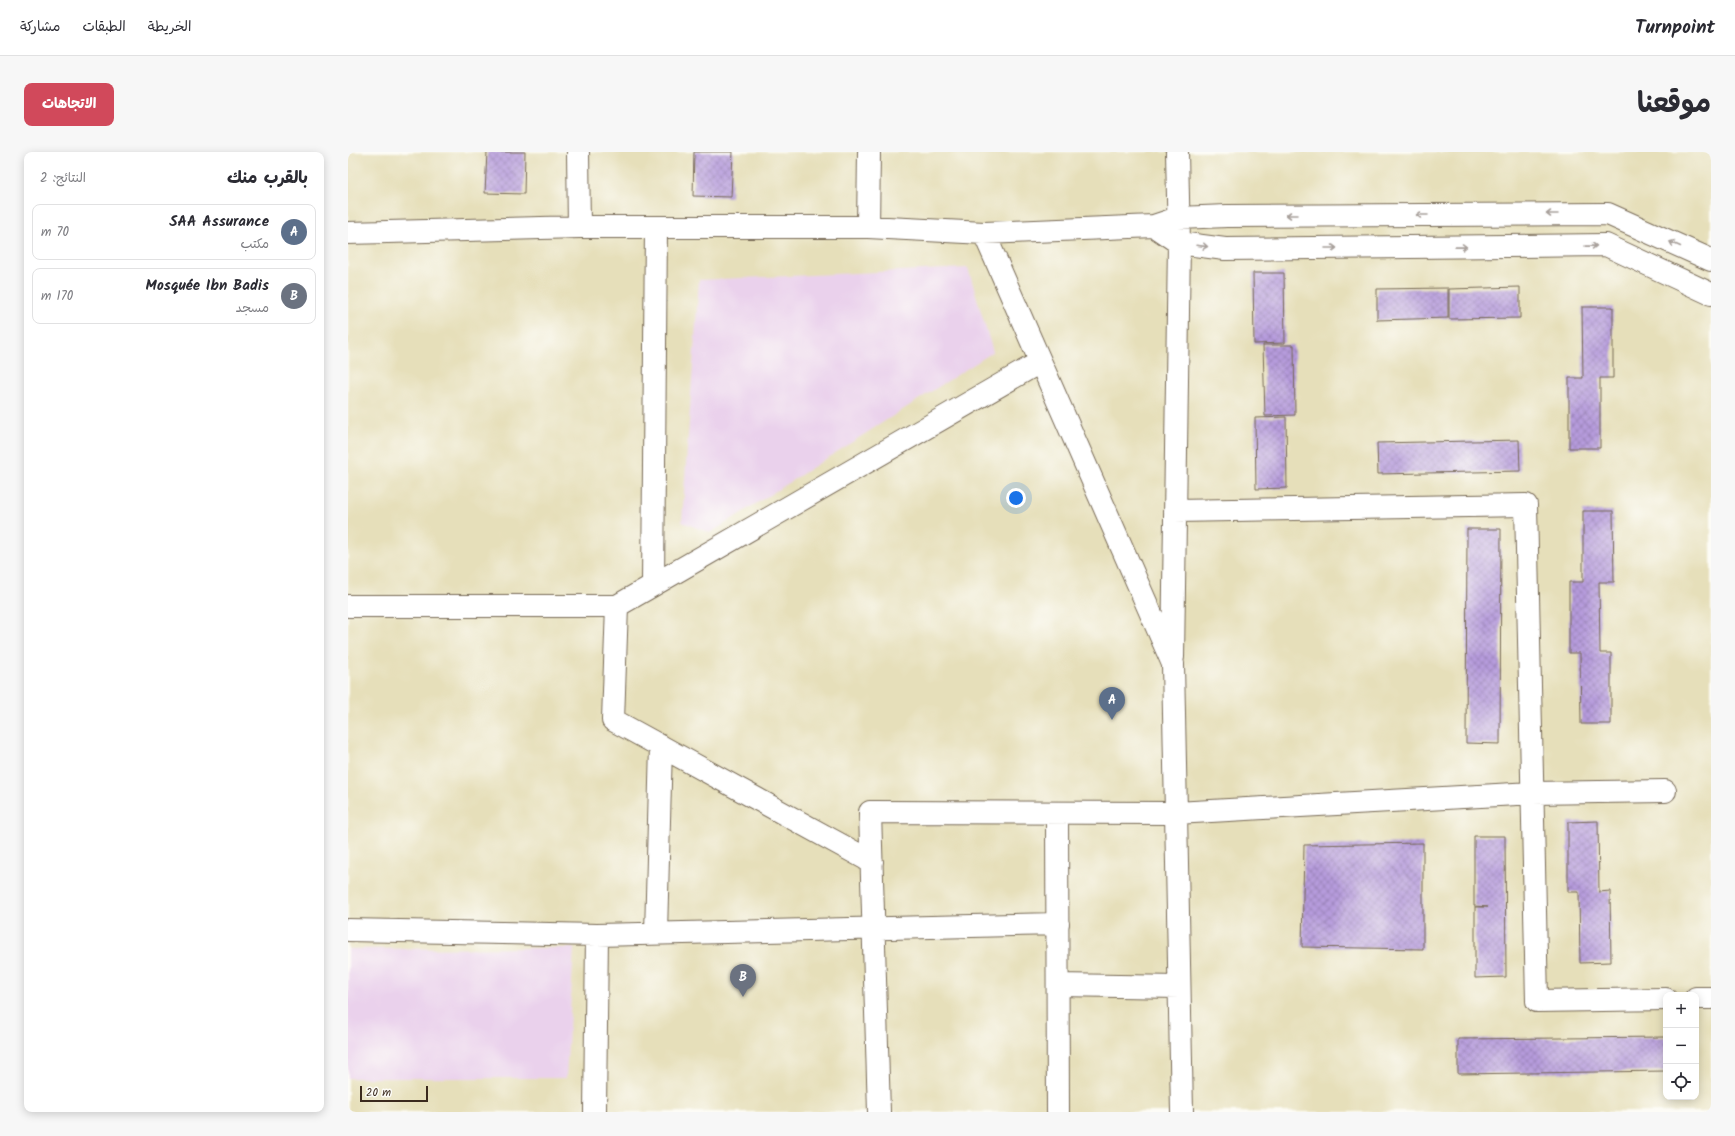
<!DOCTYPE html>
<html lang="ar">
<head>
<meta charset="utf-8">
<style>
  :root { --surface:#fff; --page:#f7f7f7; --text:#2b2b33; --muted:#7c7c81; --line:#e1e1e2; --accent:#d1495b }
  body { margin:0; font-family:Kalam,"Playpen Sans Arabic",sans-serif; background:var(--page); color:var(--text); direction:rtl }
  .controls { position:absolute; right:12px; bottom:12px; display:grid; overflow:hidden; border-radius:8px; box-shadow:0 2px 10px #0003 }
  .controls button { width:36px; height:36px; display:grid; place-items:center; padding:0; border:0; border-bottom:1px solid var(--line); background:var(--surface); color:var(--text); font:20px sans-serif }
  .scale { position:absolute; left:12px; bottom:10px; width:68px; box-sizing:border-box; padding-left:4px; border:2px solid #3b2a1e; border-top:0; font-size:11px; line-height:14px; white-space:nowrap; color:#3b2a1e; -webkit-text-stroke:3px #fdfcf7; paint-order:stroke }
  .you { position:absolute; left:668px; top:346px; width:14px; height:14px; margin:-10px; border:3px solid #fff; border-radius:50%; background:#1a73e8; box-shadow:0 0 0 6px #1a73e833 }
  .badge { display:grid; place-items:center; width:26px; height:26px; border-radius:50%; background:var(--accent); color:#fff; font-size:13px; font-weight:700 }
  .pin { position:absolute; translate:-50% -33px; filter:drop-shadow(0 1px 2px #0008) }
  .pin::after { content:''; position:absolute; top:21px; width:14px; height:12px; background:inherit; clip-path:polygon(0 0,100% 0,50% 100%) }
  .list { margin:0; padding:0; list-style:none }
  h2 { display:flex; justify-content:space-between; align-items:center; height:52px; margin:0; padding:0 16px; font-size:17px }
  h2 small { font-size:13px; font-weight:400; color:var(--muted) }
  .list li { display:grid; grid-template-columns:26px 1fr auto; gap:12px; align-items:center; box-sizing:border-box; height:56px; margin:0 8px 8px; padding:0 8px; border:1px solid var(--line); border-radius:8px }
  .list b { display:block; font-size:15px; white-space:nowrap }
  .list p { margin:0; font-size:13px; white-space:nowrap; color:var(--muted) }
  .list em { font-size:13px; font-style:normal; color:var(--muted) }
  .icon { flex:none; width:22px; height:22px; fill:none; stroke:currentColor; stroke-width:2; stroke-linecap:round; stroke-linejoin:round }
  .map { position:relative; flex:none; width:1363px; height:960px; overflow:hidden; direction:ltr; border-radius:8px }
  header { display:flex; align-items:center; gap:24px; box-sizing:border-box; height:56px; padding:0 20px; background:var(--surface); border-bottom:1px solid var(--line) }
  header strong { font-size:19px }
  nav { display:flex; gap:22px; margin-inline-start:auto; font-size:14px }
  .intro { display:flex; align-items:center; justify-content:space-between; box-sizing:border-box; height:96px; padding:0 24px }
  h1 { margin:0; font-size:28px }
  .button { padding:10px 18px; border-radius:8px; background:var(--accent); color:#fff; font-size:14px; font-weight:700 }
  main { display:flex; gap:24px; padding:0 24px }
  aside { flex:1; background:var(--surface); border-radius:8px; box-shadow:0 2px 10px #0003 }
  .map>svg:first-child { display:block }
  .built { fill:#ead1ec }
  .building { fill:url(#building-cross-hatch) }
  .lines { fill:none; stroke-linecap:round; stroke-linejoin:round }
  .street-casing { stroke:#776955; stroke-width:24 }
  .street { stroke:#fff; stroke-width:22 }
  .oneway { stroke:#a79f9a }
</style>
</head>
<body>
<header>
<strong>Turnpoint</strong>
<nav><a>الخريطة</a><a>الطبقات</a><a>مشاركة</a></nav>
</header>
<div class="intro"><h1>موقعنا</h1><a class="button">الاتجاهات</a></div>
<main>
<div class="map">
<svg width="1363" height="960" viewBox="0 0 1363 960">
  <defs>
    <pattern id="building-cross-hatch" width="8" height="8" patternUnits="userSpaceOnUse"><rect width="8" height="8" fill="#b69bdc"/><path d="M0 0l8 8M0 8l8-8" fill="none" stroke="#957fb2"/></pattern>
  </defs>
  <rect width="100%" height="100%" fill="#fdfcf7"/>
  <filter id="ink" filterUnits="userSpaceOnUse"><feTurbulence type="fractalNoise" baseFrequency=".025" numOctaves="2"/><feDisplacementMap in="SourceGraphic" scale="8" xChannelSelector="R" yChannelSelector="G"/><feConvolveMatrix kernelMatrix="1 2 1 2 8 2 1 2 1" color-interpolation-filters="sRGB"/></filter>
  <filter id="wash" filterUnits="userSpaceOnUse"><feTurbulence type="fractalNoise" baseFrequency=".012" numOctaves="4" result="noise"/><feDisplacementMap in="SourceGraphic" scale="16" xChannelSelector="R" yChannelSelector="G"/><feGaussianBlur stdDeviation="0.9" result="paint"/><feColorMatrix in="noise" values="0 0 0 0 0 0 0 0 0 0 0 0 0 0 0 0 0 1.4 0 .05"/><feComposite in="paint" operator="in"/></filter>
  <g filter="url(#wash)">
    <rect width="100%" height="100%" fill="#e6dfba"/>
    <path class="built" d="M620,116L645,200L362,381L334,370L351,128Z
      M226,796L218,926H0V797Z"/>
    <g id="blocks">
      <path class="building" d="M139,0H177L176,42L137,41Z
        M346,0H385L383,45L345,44Z
        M905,121H936L937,191L906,192Z
        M1172,135V166L1101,167V137Z
        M1100,136V166L1029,168V137Z
        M1234,155H1265V226H1252V296H1221V226H1235Z
        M915,193H946L947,263L917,264Z
        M938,265L939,336L908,337L907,266Z
        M1171,288L1172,319L1030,322L1029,291Z
        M1235,359H1265L1266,430H1251L1252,501H1263V572H1233L1232,501H1221V430H1235Z
        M1119,377H1153L1152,592L1118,591Z
        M1250,669L1251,740L1262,739L1263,810L1232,811L1231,740H1220V670Z
        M1126,684H1157L1158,825L1127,826V755H1140L1126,754Z
        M1075,691V797L954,795L956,693Z
        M1318,885V919L1110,922V887Z"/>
    </g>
  </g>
  <g filter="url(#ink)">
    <use href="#blocks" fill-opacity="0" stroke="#776955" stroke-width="1"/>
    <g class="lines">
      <g class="street-casing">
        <path id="street" d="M230,0L231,75
          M806,74L831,91L877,97L1258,93L1363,142
          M520,75L521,0
          M0,81L231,75H520L636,81L806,74L830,66L879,64L1260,62L1363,108
          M636,81L825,512L834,960
          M827,359L1178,353L1189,849L1318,847
          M305,433L308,75
          M0,454H269L692,210
          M269,454L265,568L524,710
          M825,505L831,91L829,0
          M709,661L710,960
          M0,778L249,783L710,772
          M308,781L313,594
          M710,833L831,835
          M1348,846H1363
          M247,960L249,783
          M531,960L522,660L828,661L1185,641L1317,639"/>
      </g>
      <use href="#street" class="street"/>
    </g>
    <defs><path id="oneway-shaft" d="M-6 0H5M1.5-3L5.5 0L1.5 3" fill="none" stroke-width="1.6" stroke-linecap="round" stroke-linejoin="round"/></defs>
    <g class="oneway">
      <use href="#oneway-shaft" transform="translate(1204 62) rotate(180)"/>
      <use href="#oneway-shaft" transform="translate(944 63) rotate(180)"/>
      <use href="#oneway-shaft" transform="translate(1074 63) rotate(180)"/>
      <use href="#oneway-shaft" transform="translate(1327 92) rotate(-156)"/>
      <use href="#oneway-shaft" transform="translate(854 94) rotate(7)"/>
      <use href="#oneway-shaft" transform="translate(1243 94) rotate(-1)"/>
      <use href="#oneway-shaft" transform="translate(1113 95) rotate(-1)"/>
      <use href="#oneway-shaft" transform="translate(983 96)"/>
    </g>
  </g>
</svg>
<div class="controls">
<button>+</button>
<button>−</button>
<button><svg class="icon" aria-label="locate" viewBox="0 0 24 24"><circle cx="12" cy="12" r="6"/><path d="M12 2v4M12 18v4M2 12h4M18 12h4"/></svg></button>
</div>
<div class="scale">20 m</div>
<div class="you"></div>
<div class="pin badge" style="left:764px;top:568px;background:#5c6f8a">A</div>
<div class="pin badge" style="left:395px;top:845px;background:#6b7280">B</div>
</div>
<aside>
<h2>بالقرب منك<small>النتائج: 2</small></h2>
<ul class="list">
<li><span class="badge" style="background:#5c6f8a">A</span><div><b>SAA Assurance</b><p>مكتب</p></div><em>70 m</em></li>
<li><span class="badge" style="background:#6b7280">B</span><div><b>Mosquée Ibn Badis</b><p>مسجد</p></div><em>170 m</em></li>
</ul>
</aside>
</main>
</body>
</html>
